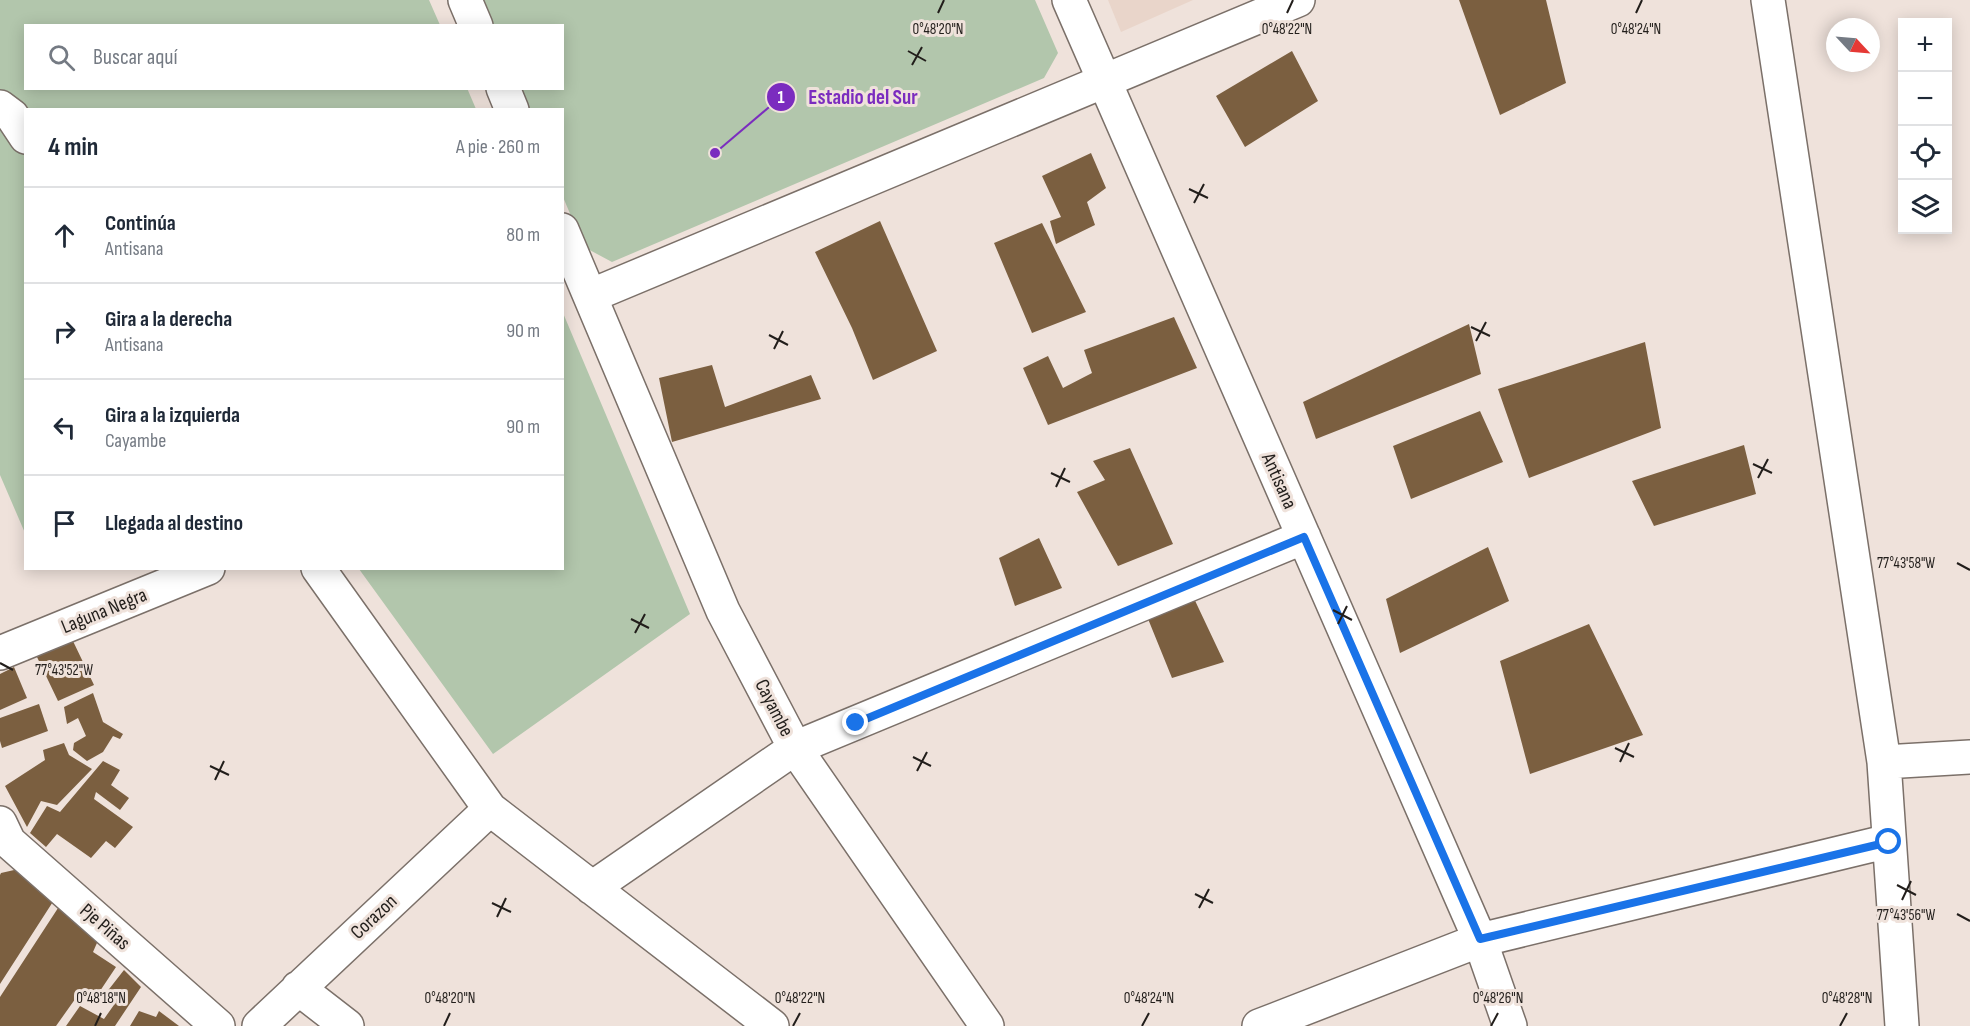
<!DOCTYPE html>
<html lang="es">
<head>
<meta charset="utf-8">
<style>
  :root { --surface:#fff; --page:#f6f6f7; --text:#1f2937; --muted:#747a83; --line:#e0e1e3 }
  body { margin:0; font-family:"Sofia Sans Condensed",sans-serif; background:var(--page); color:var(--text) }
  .controls { position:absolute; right:18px; top:18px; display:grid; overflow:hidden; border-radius:0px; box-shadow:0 3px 15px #0003 }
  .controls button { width:54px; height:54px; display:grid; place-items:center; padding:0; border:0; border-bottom:2px solid var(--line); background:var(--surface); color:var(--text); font:30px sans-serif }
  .compass { position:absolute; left:1826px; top:18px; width:54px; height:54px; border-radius:50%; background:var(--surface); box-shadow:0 3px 15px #0003; rotate:116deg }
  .stop { position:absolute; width:18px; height:18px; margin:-14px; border:4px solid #1a73e8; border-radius:50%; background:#fff }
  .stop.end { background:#1a73e8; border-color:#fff; box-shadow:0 2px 6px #0008 }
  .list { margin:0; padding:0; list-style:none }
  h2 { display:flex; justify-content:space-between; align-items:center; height:78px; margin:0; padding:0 24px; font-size:26px }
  h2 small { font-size:20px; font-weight:400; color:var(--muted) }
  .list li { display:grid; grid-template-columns:39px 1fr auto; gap:18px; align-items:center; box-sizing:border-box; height:96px; padding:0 24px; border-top:2px solid var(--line) }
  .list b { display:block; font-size:22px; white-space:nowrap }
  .list p { margin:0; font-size:20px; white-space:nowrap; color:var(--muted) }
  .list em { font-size:20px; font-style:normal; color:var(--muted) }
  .icon { flex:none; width:33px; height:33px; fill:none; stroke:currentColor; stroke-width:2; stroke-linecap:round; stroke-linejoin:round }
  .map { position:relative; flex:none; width:1970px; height:1026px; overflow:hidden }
  .search { position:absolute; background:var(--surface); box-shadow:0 3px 15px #0003; left:24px; top:24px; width:540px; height:66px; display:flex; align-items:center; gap:15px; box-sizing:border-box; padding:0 21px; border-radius:0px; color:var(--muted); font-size:22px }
  .panel { position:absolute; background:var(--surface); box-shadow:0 3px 15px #0003; left:24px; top:108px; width:540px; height:462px; border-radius:0px }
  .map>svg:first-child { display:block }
  .built { fill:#e9d5ca }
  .green { fill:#b2c6ac }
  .building { fill:#7b5f40 }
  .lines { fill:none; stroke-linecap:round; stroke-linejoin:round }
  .minor-casing { stroke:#7b7069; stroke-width:36 }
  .minor { stroke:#fff; stroke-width:33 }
  .route { stroke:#1a73e8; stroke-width:8 }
  .ticks { fill:none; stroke:#221e1b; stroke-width:2 }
  .labels { text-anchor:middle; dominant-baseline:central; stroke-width:6; stroke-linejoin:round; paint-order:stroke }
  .street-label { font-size:20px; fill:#221e1b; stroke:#efe2db }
  .ticks-label { font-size:15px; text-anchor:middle; fill:#221e1b; stroke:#efe2db; stroke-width:6; stroke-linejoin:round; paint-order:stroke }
  .leader { fill:none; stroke:#7b2cbf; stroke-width:2 }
  .callout-dot { fill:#7b2cbf; stroke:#efe2db; stroke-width:2 }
  .mark-label { font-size:18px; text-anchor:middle; font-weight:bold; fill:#fff }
  .callout-label { font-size:21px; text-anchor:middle; font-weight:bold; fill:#7b2cbf; stroke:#efe2db; stroke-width:6; stroke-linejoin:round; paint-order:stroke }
</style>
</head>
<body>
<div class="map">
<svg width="1970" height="1026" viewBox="0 0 1970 1026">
  <rect width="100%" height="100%" fill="#efe2db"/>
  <path class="built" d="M1108,0H1193L1121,32Z"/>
  <path class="green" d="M0,0H429L440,25L26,26V88H467L476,109L26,110L25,533L0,475Z
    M479,0H1035L1058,53L1044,78L612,262L584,247L563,197L562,110L525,109L516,89L562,88V26L490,25Z
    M563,313L690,614L493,754L359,569L562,568Z"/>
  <path class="building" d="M1459,0H1546L1566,83L1500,115Z
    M1292,51L1318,101L1245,147L1216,96Z
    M1091,153L1106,188L1087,202L1095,225L1056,244L1050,221L1061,217L1042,176Z
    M880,221L937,351L873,380L852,328L815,252Z
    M1042,223L1086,312L1032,333L994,243Z
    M1174,317L1197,368L1048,425L1023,368L1048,356L1063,388L1092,373L1084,350Z
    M1469,324L1481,374L1316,439L1303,402Z
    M1645,342L1661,428L1529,478L1498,389Z
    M712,365L725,407L811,375L821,399L672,442L659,378Z
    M1480,411L1503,462L1411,499L1393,446Z
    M1744,445L1756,494L1654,526L1632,481Z
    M1130,448L1173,544L1118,566L1077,492L1105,480L1093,461Z
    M1039,538L1062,588L1015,606L999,558Z
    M1488,547L1509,601L1400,653L1386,599Z
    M1190,590L1224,662L1172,678L1144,609Z
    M1589,624L1643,735L1530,774L1500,661Z
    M72,639L94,685L58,701L37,657Z
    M14,667L27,698L0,710V674Z
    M93,693L103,722L123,734L120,739L113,736L103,752L87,761L73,750L74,743L86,736L78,718L67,724L64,707Z
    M39,704L48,731L2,748L0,741V718Z
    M64,743L69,755L92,769L57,805L41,801L27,827L5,786L45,760L43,750Z
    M103,761L120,770L111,785L129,798L120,810L96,792L94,799L133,827L115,848L106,841L91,858L57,834L46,847L30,833L47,806L60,812Z
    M23,868L56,897L0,984V875L1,873Z
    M60,905L100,936L93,952L116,967L92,1003L78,995L56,1026H0V997Z
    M124,970L141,987L115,1026H66L80,1006L104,1019L116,1002L106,993Z
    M139,1011L156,1017L159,1011L179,1026H130Z"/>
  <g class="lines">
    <g class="minor-casing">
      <path id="minor" d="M465,0L476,26
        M1069,0L1480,940L1510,1026
        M1768,0L1884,762L1902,1026
        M503,88L512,110
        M0,107L12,116L26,137
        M562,230L723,611L795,748L1304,537
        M590,296L1298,0
        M318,568L490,809L772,1026
        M0,653L208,568
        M1884,762L1970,757
        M0,823L9,842L218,1026
        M592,888L795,748L987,1026
        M298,988L347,1026
        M259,1026L490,809
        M1259,1026L1480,940L1889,841"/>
    </g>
    <use href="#minor" class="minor"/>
  </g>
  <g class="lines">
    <path class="route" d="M856,723L1304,537L1480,939L1889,842"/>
  </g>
  <path class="ticks" d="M938,13L944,0M1287,13L1293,0M1636,13L1642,0M908,51L926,61M912,65L922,47M1189,189L1208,198M1194,203L1204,184M1471,327L1490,336M769,335L788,345M1476,341L1486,322M774,349L783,331M1753,464L1772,473M1051,473L1070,482M1758,478L1768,459M1056,487L1065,468M1957,563L1970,570M1333,610L1352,620M631,619L649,628M1338,624L1347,606M635,633L645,614M0,663L13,670M1615,748L1634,757M913,757L931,766M1620,762L1629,743M210,766L229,775M917,771L927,752M215,780L224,761M1897,885L1916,895M1195,894L1213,903M1902,900L1911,881M492,903L511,912M1199,908L1209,889M1957,914L1970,921M497,917L506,898M95,1026L101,1013M444,1026L450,1013M793,1026L800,1013M1142,1026L1149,1013M1491,1026L1498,1013M1840,1026L1847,1013"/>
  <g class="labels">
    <g class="street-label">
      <text transform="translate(1279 481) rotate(66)">Antisana</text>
      <text transform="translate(104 611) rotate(-22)">Laguna Negra</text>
      <text transform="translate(774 708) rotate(63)">Cayambe</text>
      <text transform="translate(374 917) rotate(-43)">Corazon</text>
      <text transform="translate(105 927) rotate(41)">Pje Piñas</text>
    </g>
  </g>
  <g class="ticks-label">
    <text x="1636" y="34">0°48'24"N</text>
    <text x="938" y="34">0°48'20"N</text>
    <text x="1287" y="34">0°48'22"N</text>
    <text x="1906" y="568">77°43'58"W</text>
    <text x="64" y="675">77°43'52"W</text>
    <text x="1906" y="920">77°43'56"W</text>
    <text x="101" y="1003">0°48'18"N</text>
    <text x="450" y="1003">0°48'20"N</text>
    <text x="800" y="1003">0°48'22"N</text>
    <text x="1149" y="1003">0°48'24"N</text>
    <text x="1498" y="1003">0°48'26"N</text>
    <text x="1847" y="1003">0°48'28"N</text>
  </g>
  <path class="leader" d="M715 153L781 97"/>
  <g class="callout-dot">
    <circle cx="715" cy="153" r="6"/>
    <circle cx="781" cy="97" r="15"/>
  </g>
  <g class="mark-label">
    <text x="781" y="103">1</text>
  </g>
  <g class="callout-label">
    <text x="863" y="104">Estadio del Sur</text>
  </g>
</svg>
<div class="controls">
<button>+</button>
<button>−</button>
<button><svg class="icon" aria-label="locate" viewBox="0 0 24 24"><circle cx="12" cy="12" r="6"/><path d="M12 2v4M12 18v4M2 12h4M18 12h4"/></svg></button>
<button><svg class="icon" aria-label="layers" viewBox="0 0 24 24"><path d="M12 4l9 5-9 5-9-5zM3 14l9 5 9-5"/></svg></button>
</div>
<svg class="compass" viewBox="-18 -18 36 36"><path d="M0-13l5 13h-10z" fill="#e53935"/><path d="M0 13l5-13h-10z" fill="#747a83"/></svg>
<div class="stop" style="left:1889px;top:842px"></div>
<div class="stop end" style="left:856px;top:723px"></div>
<div class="search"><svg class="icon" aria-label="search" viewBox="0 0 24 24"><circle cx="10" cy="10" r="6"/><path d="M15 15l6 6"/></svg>Buscar aquí</div>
<section class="panel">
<h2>4 min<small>A pie · 260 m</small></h2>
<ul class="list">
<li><svg class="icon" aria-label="ahead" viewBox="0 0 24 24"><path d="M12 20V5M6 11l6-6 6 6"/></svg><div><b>Continúa</b><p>Antisana</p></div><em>80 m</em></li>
<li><svg class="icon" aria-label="right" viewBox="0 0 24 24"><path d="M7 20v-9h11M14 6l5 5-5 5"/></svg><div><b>Gira a la derecha</b><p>Antisana</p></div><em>90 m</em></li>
<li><svg class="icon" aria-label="left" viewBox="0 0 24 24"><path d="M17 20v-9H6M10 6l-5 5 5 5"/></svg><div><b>Gira a la izquierda</b><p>Cayambe</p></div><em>90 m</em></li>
<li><svg class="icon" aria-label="arrive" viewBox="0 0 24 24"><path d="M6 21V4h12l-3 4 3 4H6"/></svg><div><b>Llegada al destino</b></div></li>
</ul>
</section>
</div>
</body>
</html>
